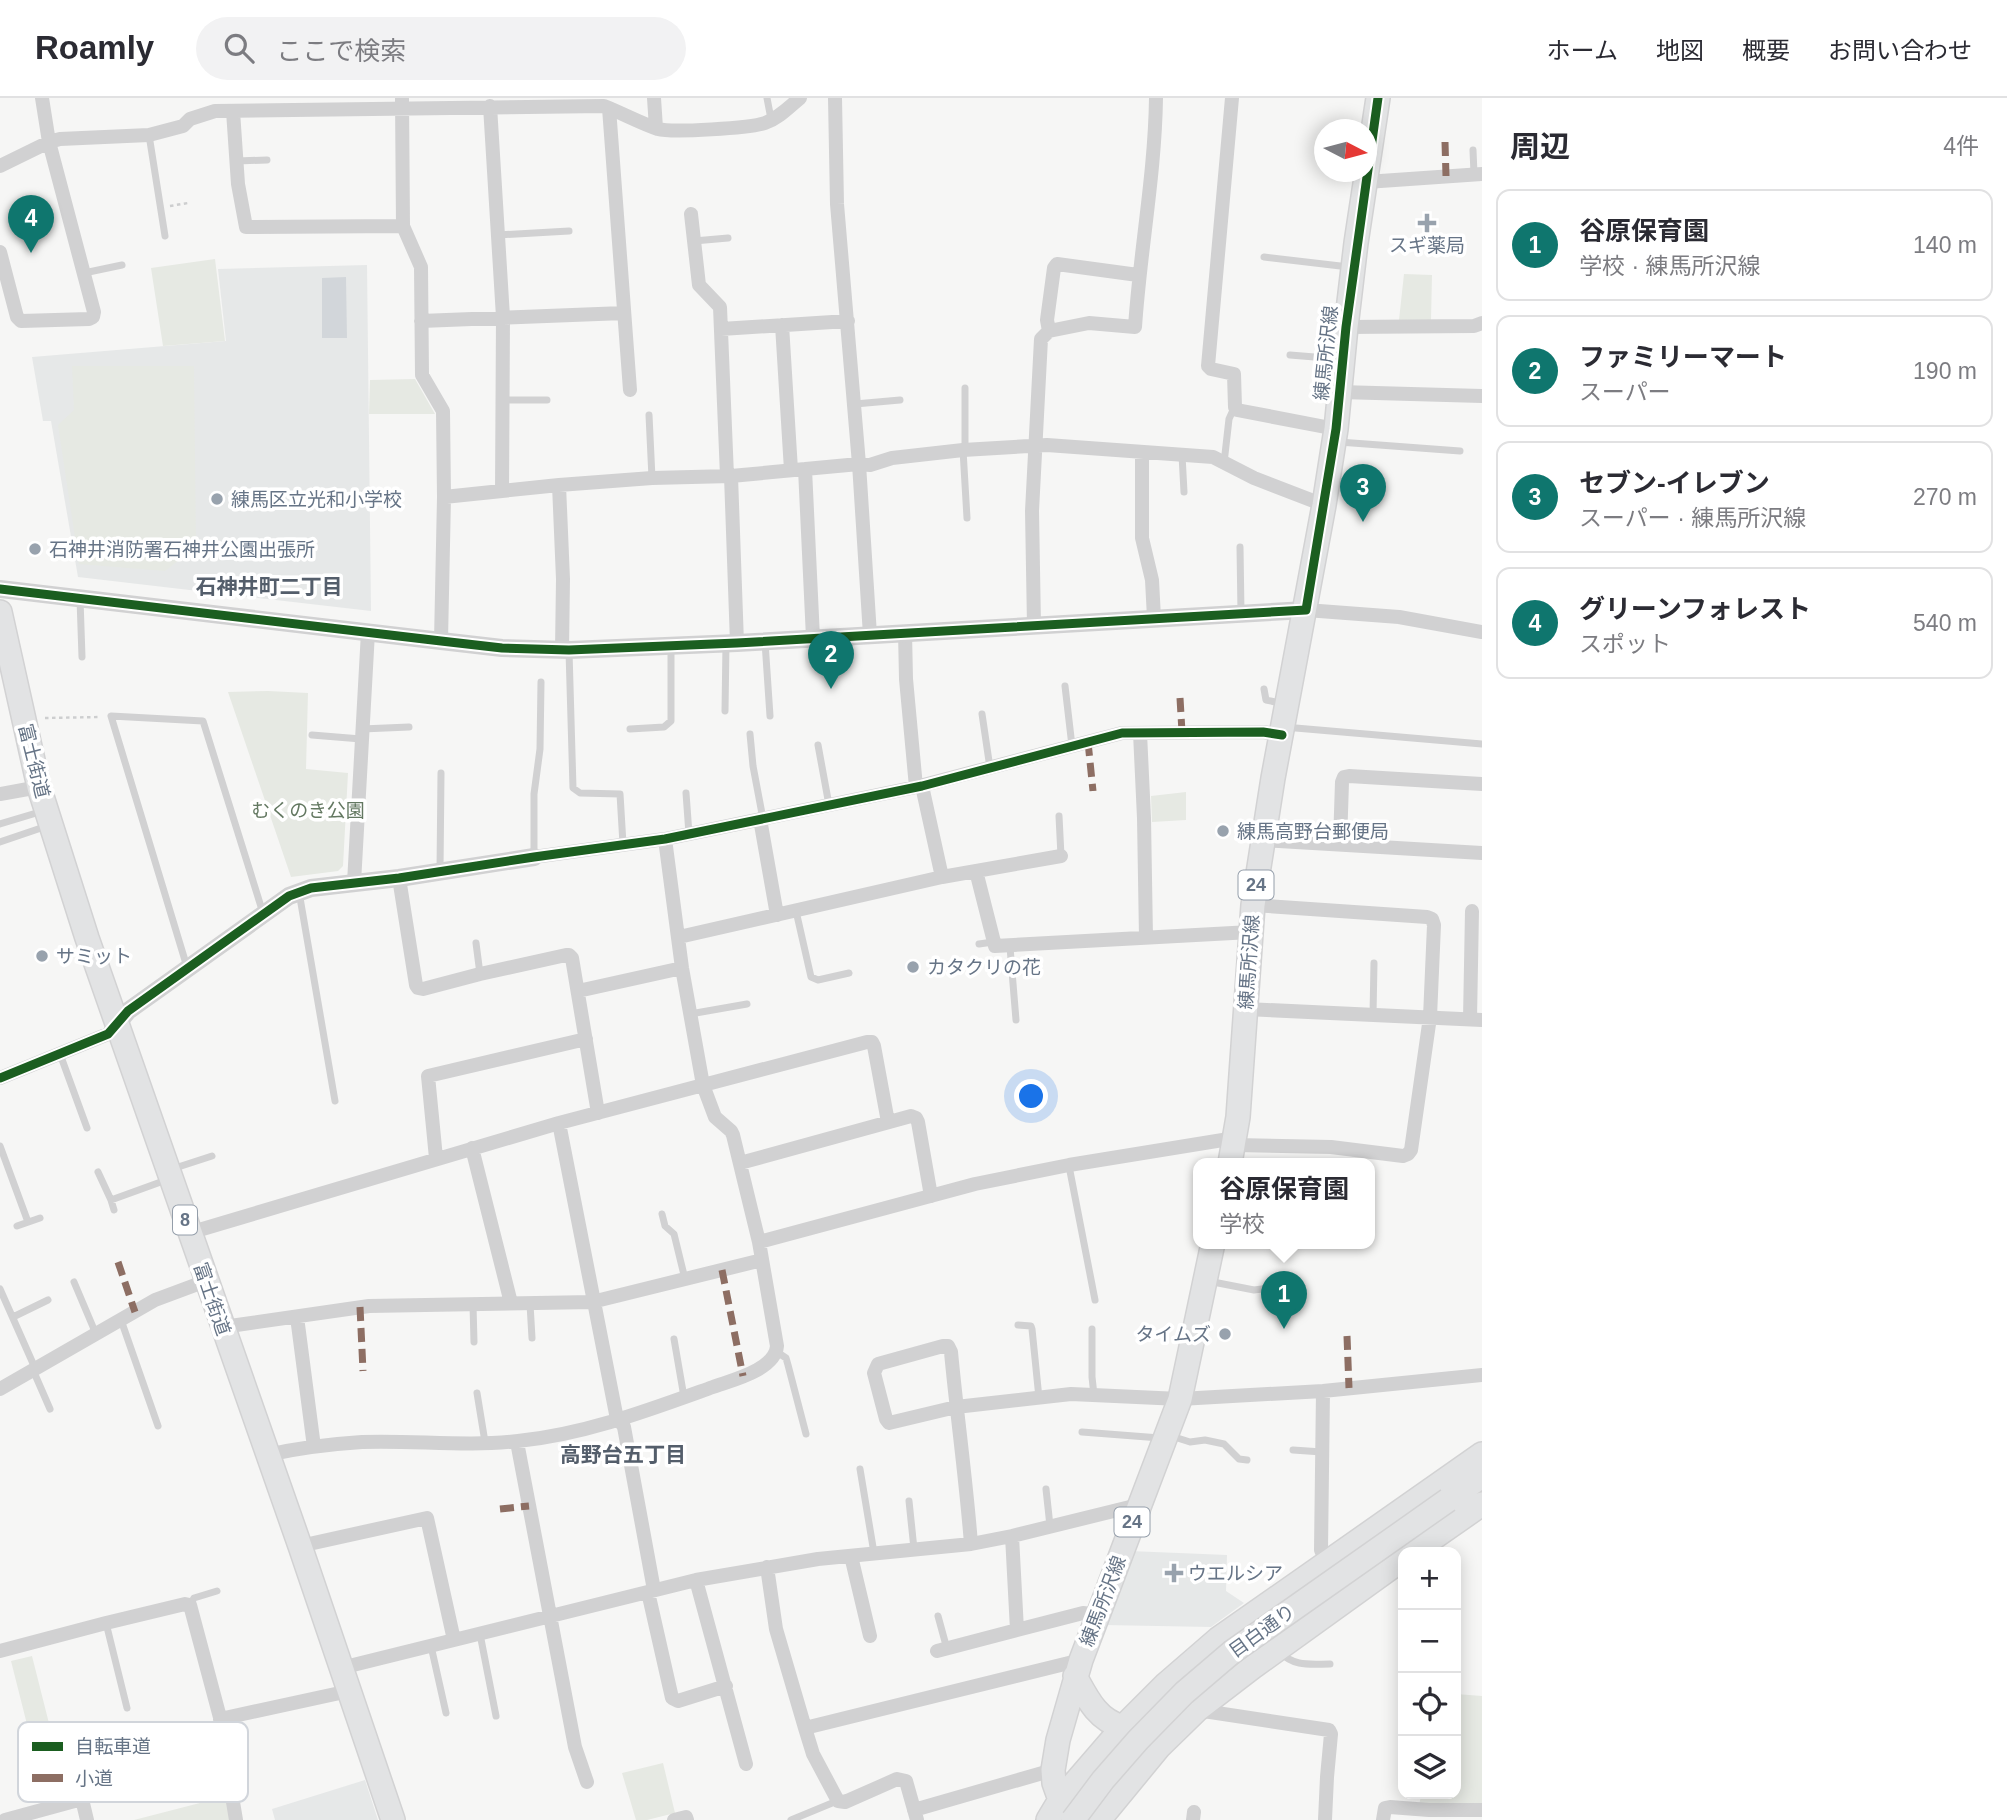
<!DOCTYPE html>
<html lang="ja">
<head>
<meta charset="utf-8">
<style>
  :root { --surface:#fff; --page:#f2f2f3; --text:#2b2b33; --muted:#7c7c81; --line:#e1e1e2; --accent:#0f766e }
  body { margin:0; font-family:Arial,"Noto Sans JP",sans-serif; background:var(--page); color:var(--text) }
  .controls { position:absolute; right:21px; bottom:21px; display:grid; overflow:hidden; border-radius:14px; box-shadow:0 4px 18px #0003 }
  .controls button { width:63px; height:63px; display:grid; place-items:center; padding:0; border:0; border-bottom:2px solid var(--line); background:var(--surface); color:var(--text); font:35px sans-serif }
  .compass { position:absolute; left:1314px; top:21px; width:63px; height:63px; border-radius:50%; background:var(--surface); box-shadow:0 4px 18px #0003; rotate:96deg }
  .you { position:absolute; left:1032px; top:999px; width:24px; height:24px; margin:-18px; border:5px solid #fff; border-radius:50%; background:#1a73e8; box-shadow:0 0 0 10px #1a73e833 }
  .badge { display:grid; place-items:center; width:46px; height:46px; border-radius:50%; background:var(--accent); color:#fff; font-size:23px; font-weight:700 }
  .pin { position:absolute; translate:-50% -58px; filter:drop-shadow(0 2px 4px #0008) }
  .pin::after { content:''; position:absolute; top:37px; width:24px; height:21px; background:inherit; clip-path:polygon(0 0,100% 0,50% 100%) }
  .popup { position:absolute; left:1193px; top:1060px; width:182px; height:91px; box-sizing:border-box; display:grid; place-content:center; border-radius:14px; background:var(--surface); filter:drop-shadow(0 2px 5px #0005); font-size:23px; white-space:nowrap; color:var(--muted) }
  .popup b { font-size:26px; color:var(--text) }
  .popup::after { content:''; position:absolute; left:50%; top:100%; margin-left:-14px; border:14px solid transparent; border-top-color:var(--surface) }
  .list { margin:0; padding:0; list-style:none }
  h2 { display:flex; justify-content:space-between; align-items:center; height:91px; margin:0; padding:0 28px; font-size:30px }
  h2 small { font-size:23px; font-weight:400; color:var(--muted) }
  .list li { display:grid; grid-template-columns:46px 1fr auto; gap:21px; align-items:center; box-sizing:border-box; height:112px; margin:0 14px 14px; padding:0 14px; border:2px solid var(--line); border-radius:14px }
  .list b { display:block; font-size:26px; white-space:nowrap }
  .list p { margin:0; font-size:23px; white-space:nowrap; color:var(--muted) }
  .list em { font-size:23px; font-style:normal; color:var(--muted) }
  .icon { flex:none; width:38px; height:38px; fill:none; stroke:currentColor; stroke-width:2; stroke-linecap:round; stroke-linejoin:round }
  .map { position:relative; flex:none; width:1482px; height:1722px; overflow:hidden }
  header { display:flex; align-items:center; gap:42px; box-sizing:border-box; height:98px; padding:0 35px; background:var(--surface); border-bottom:2px solid var(--line) }
  header strong { font-size:33px }
  nav { display:flex; gap:38px; margin-inline-start:auto; font-size:24px }
  .search { width:490px; height:63px; background:var(--page); display:flex; align-items:center; gap:18px; box-sizing:border-box; padding:0 24px; border-radius:38px; color:var(--muted); font-size:26px }
  main { display:flex }
  aside { flex:1; background:var(--surface) }
  .map>svg:first-child { display:block }
  .built { fill:#e6e8e8 }
  .green { fill:#e6e9e3 }
  .water { fill:#d2d6da }
  .lines { fill:none; stroke-linecap:round; stroke-linejoin:round }
  .primary-casing { stroke:#d2d2d3; stroke-width:26 }
  .path { stroke:#cdcecf; stroke-width:2.5; stroke-dasharray:3.5 3.5; stroke-linecap:butt }
  .service { stroke:#d1d1d2; stroke-width:7 }
  .minor { stroke:#d1d1d2; stroke-width:14 }
  .tertiary { stroke:#d1d1d2; stroke-width:18 }
  .primary { stroke:#e2e3e4; stroke-width:23 }
  .primary-bridge-casing { stroke:#d2d2d3; stroke-width:26; stroke-linecap:butt }
  .primary-bridge { stroke:#e2e3e4; stroke-width:23 }
  .quiet { stroke:#8d6e63; stroke-width:7; stroke-dasharray:14 7; stroke-linecap:butt }
  .cycleway-casing { stroke:#fff; stroke-width:13 }
  .cycleway { stroke:#1b5e20; stroke-width:9 }
  .poi-dot { fill:#98a2ad; stroke:#fff; stroke-width:2.5 }
  .labels { text-anchor:middle; dominant-baseline:central; stroke-width:7; stroke-linejoin:round; paint-order:stroke }
  .shield { fill:#fff; stroke:#949eaa; stroke-width:2 }
  .shield-label { font-size:18px; font-weight:bold; fill:#667486 }
  .poi-label { font-size:19px; fill:#667486; stroke:#fff; text-anchor:start }
  .street-label { font-size:19px; fill:#667486; stroke:#fff }
  .park-label { font-size:19px; fill:#637861; stroke:#fff }
  .neighbourhood-label { font-size:21px; font-weight:bold; fill:#545e6b; stroke:#fff }
  .key { fill:#fff; stroke:#d1d5db; stroke-width:2 }
  .key-label { font-size:19px; fill:#667486 }
</style>
</head>
<body>
<header>
<strong>Roamly</strong>
<div class="search"><svg class="icon" aria-label="search" viewBox="0 0 24 24"><circle cx="10" cy="10" r="6"/><path d="M15 15l6 6"/></svg>ここで検索</div>
<nav><a>ホーム</a><a>地図</a><a>概要</a><a>お問い合わせ</a></nav>
</header>
<main>
<div class="map">
<svg width="1482" height="1722" viewBox="0 0 1482 1722">
  <rect width="100%" height="100%" fill="#f6f6f5"/>
  <path class="built" d="M367,167L371,513L78,479L51,323H43L32,259L226,243L218,171Z
    M1130,1453L1227,1457L1226,1493L1244,1505L1211,1529L1104,1527Z
    M365,1682L378,1722H275L272,1711Z"/>
  <path class="green" d="M215,161L225,243L163,248L151,170Z
    M1404,176L1432,177L1431,222H1399Z
    M72,268H194L196,449L165,473L79,466L58,327L74,312Z
    M415,281L435,316H369L370,282Z
    M268,593L308,595L306,671L348,675L343,768L338,773L291,779L228,594Z
    M1186,694V722L1152,724L1151,698Z
    M32,1558L58,1661L37,1666L11,1563Z
    M1456,1596L1482,1598V1709H1419L1421,1696H1456Z
    M663,1665L675,1715L647,1722H636L622,1675Z
    M227,1698L230,1722H134Z"/>
  <path class="water" d="M346,179L347,240H322V180Z"/>
  <g class="lines">
    <g class="primary-casing">
      <path id="primary" d="M0,514L39,689L87,840L300,1448L393,1722
        M1230,1065L1238,1019L1253,807L1273,680L1324,407L1336,331L1346,229L1356,145L1378,0
        M1448,1402L1482,1378
        M1413,1454L1482,1406
        M1075,1578C1087,1600 1097,1622 1123,1629
        M1048,1722L1060,1702L1123,1629L1166,1586L1218,1541L1482,1356
        M1084,1722L1060,1702L1054,1685L1053,1672L1058,1642L1081,1562L1180,1301L1213,1145
        M1099,1722L1159,1649L1197,1612L1253,1569L1403,1461"/>
    </g>
    <path class="path" d="M170,108L188,105
      M45,620L101,619"/>
    <path class="service" d="M767,0L771,21
      M149,37L165,138
      M1473,52L1474,76
      M1321,62L1324,63
      M237,63L267,62
      M498,137L569,133
      M694,143L728,140
      M1264,159L1349,169
      M84,175L122,167
      M1290,257L1339,261
      M965,290V352
      M503,302H547
      M855,306L900,302
      M649,317L652,380
      M1339,344L1460,353
      M963,352L967,420
      M1182,357L1184,394
      M1224,365L1229,321L1234,310
      M1240,449L1241,515
      M80,501L82,559
      M765,544L770,618
      M569,553L573,690L580,695L620,696L623,746
      M1065,588L1072,648
      M1264,591L1266,602L1285,606
      M725,613L726,546
      M982,616L990,670
      M1284,629L1482,646
      M362,631L409,629
      M630,631L664,629L671,623V549
      M750,636L753,668L763,721
      M312,637L361,641
      M818,647L829,707
      M686,695L689,736
      M1059,718L1061,758
      M0,726L43,713
      M0,744L47,728
      M534,758V696L540,651L541,584
      M440,772L441,675
      M299,794L335,1003
      M796,813L811,879L818,882L849,875
      M476,845L480,876
      M979,846L993,844
      M1010,849L1016,922
      M187,869L111,618L203,623L263,815
      M690,916L747,906
      M1373,917L1374,865
      M60,956L87,1030
      M0,1048L28,1124
      M1069,1068L1095,1202
      M172,1071L212,1058
      M98,1074L111,1102
      M114,1112L111,1102L169,1081
      M662,1116L665,1128L674,1136L685,1181
      M17,1128L40,1120
      M1208,1183L1254,1192L1262,1191
      M74,1184L96,1236
      M0,1191L35,1270
      M530,1206L532,1240
      M473,1207L474,1244
      M13,1219L48,1202
      M121,1222L158,1328
      M1018,1227L1031,1228L1032,1231L1039,1300
      M1092,1231V1279L1094,1297
      M674,1241L684,1299
      M777,1254L786,1260L788,1267L806,1336
      M33,1272L50,1311
      M477,1295L485,1344
      M1082,1334L1160,1340
      M1168,1337L1190,1344L1205,1342L1224,1346L1239,1361L1247,1362
      M1293,1352L1322,1354
      M860,1371L874,1455
      M1046,1391L1050,1428
      M909,1403L914,1451
      M190,1507L194,1500L217,1493
      M938,1518L947,1551
      M106,1525L127,1610
      M480,1536L496,1618
      M431,1548L446,1615
      M1280,1554C1294,1569 1310,1566 1330,1566
      M144,1677L225,1656
      M791,1722L837,1703"/>
    <path class="minor" d="M654,0L656,30
      M835,0L837,106L859,366L870,537
      M1232,0L1208,268L1211,271L1234,276L1235,309L1237,312L1336,331
      M402,1L403,128L421,169L422,277L443,313L444,399L441,543
      M490,8L503,219L502,393
      M609,10L630,292
      M233,13L238,86L246,129L403,128
      M0,68L49,44L60,41L149,37L183,28L190,21L215,13L604,8C622,15 640,25 658,31C672,35 751,30 765,25C779,20 789,9 800,0
      M1366,84L1482,76
      M691,116L699,187L720,209L727,378
      M0,154L17,219L21,223L89,221L93,219L94,214L49,44L42,0
      M421,223L624,215
      M782,227L791,372
      M1346,229L1474,228L1482,225
      M721,231L848,223
      M1049,233L1089,225L1135,229C1140,153 1155,76 1156,0
      M1340,294L1482,298
      M1142,354V440L1152,482L1154,520
      M805,371L813,540
      M731,378L737,545
      M559,387L563,481L562,552
      M444,399L559,387L652,380L731,378L859,366L870,367L892,360L963,352L1047,347L1213,359L1254,380L1324,407
      M1306,512L1399,519L1482,534
      M1034,528L1032,413L1041,241L1049,233L1047,222L1054,170L1057,166L1138,177
      M905,534L906,581L916,689
      M1140,635L1144,720L1146,840
      M922,688L942,779
      M0,696L39,689
      M760,721L777,817
      M1263,742L1482,755
      M1340,745L1342,684L1344,679L1349,678L1482,686
      M534,759L665,741L916,689L1122,635L1263,634L1282,637
      M976,773L995,848L1251,834
      M399,780L416,887L418,890L423,891L480,876L566,857H569L572,860L598,1015
      M354,785L368,534
      M679,839L942,779L1061,758
      M578,893L682,870
      M1246,911L1482,922
      M1470,921L1472,813
      M0,980L108,936L118,925
      M559,1025L616,1316L624,1329L654,1492
      M1234,1047L1331,1049L1403,1058L1408,1056L1411,1052L1430,919L1434,827L1432,821L1427,819L1253,807
      M472,1050L511,1205
      M436,1060L428,978L586,941
      M740,1065L911,1018L916,1020L918,1024L931,1098
      M189,1135L559,1025L867,944H872L874,948L888,1024
      M759,1144L975,1086L1069,1067L1235,1040
      M297,1219L314,1349
      M223,1229L369,1208L592,1204L762,1162
      M0,1291L155,1202L206,1183
      M1323,1293L1321,1452L1327,1464
      M517,1344L575,1649L587,1684
      M267,1357C298,1350 331,1346 362,1344C414,1342 466,1349 518,1343C586,1336 649,1312 713,1289C732,1282 775,1272 777,1248L759,1144L733,1037L731,1033L715,1019L703,987L682,870L665,741
      M1012,1438L1017,1532L1083,1515L1098,1517
      M971,1446C966,1381 957,1318 951,1254L948,1248H943L878,1266L874,1275L886,1321L889,1325L956,1309L1071,1296L1180,1301L1323,1293L1482,1277
      M300,1448L427,1420L454,1542
      M851,1458L870,1538
      M767,1469L776,1531L805,1630L813,1656L838,1703L845,1704L897,1681L906,1683L917,1722
      M696,1482L746,1666
      M648,1494L672,1600L678,1603L726,1588
      M0,1553L106,1525L185,1506L190,1507L222,1627L225,1656L236,1722
      M937,1553L1017,1532
      M341,1570L696,1482L818,1461L971,1446L1012,1438L1138,1407
      M1197,1612L1329,1632L1331,1636L1327,1679L1325,1722
      M220,1621L349,1593
      M805,1630L1081,1562
      M914,1712L1053,1672
      M5,1722L82,1701L87,1722
      M674,1722L686,1719L687,1722
      M1193,1722L1194,1714
      M1383,1722L1385,1710L1390,1709L1429,1712H1482"/>
    <path class="tertiary" d="M0,491L441,543L502,550L569,552L737,545L1306,512
      M118,925L128,913L289,798L311,790L399,780L534,759"/>
    <use href="#primary" class="primary"/>
    <g class="primary-bridge-casing">
      <path id="primary-bridge" d="M1073,1722L1103,1682L1138,1642L1184,1595L1232,1554L1448,1402"/>
    </g>
    <use href="#primary-bridge" class="primary-bridge"/>
    <path class="quiet" d="M1445,44L1446,78
      M1180,600L1182,634
      M1088,644L1093,693
      M118,1164L135,1214
      M722,1172L743,1278
      M360,1209L363,1273
      M1347,1238L1349,1290
      M500,1411L529,1408"/>
    <g class="cycleway-casing">
      <path id="cycleway" d="M0,491L441,543L502,550L569,552L737,545L1306,512L1336,331L1346,229L1378,0
        M0,980L108,936L128,913L289,798L311,790L399,780L534,759L665,741L922,688L1122,635L1263,634L1282,637"/>
    </g>
    <use href="#cycleway" class="cycleway"/>
  </g>
  <g class="poi-dot">
    <path d="M1423.5 114.5h7v7h7v7h-7v7h-7v-7h-7v-7h7z"/>
    <circle cx="217" cy="401" r="7"/>
    <circle cx="35" cy="451" r="7"/>
    <circle cx="1223" cy="733" r="7"/>
    <circle cx="42" cy="858" r="7"/>
    <circle cx="913" cy="869" r="7"/>
    <circle cx="1225" cy="1236" r="7"/>
    <path d="M1170.5 1464.5h7v7h7v7h-7v7h-7v-7h-7v-7h7z"/>
  </g>
  <g class="labels">
    <g class="shield">
      <rect x="1238.5" y="772.5" width="35" height="29" rx="5"/>
      <rect x="173" y="1107.5" width="24" height="29" rx="5"/>
      <rect x="1114.5" y="1409.5" width="35" height="29" rx="5"/>
    </g>
    <g class="shield-label">
      <text x="1256" y="787">24</text>
      <text x="185" y="1122">8</text>
      <text x="1132" y="1424">24</text>
    </g>
    <g class="poi-label">
      <text x="1427" y="147" text-anchor="middle">スギ薬局</text>
      <text x="231" y="401">練馬区立光和小学校</text>
      <text x="49" y="451">石神井消防署石神井公園出張所</text>
      <text x="1237" y="733">練馬高野台郵便局</text>
      <text x="56" y="858">サミット</text>
      <text x="927" y="869">カタクリの花</text>
      <text x="1211" y="1236" text-anchor="end">タイムズ</text>
      <text x="1188" y="1475">ウエルシア</text>
    </g>
    <g class="street-label">
      <text transform="translate(1326 255) rotate(-84)">練馬所沢線</text>
      <text transform="translate(34 663) rotate(76)">富士街道</text>
      <text transform="translate(1249 864) rotate(-86)">練馬所沢線</text>
      <text transform="translate(212 1201) rotate(71)">富士街道</text>
      <text transform="translate(1103 1503) rotate(-69)">練馬所沢線</text>
      <text transform="translate(1262 1533) rotate(-36)">目白通り</text>
    </g>
    <g class="park-label">
      <text x="308" y="712">むくのき公園</text>
    </g>
    <g class="neighbourhood-label">
      <text x="269" y="488">石神井町二丁目</text>
      <text x="623" y="1356">高野台五丁目</text>
    </g>
  </g>
  <rect x="18" y="1624" width="230" height="80" rx="10" class="key"/>
  <rect x="32" y="1644" width="31" height="9" fill="#1b5e20"/>
  <rect x="32" y="1676" width="31" height="8" fill="#8d6e63"/>
  <g class="key-label">
    <text x="75" y="1655">自転車道</text>
    <text x="75" y="1687">小道</text>
  </g>
</svg>
<div class="controls">
<button>+</button>
<button>−</button>
<button><svg class="icon" aria-label="locate" viewBox="0 0 24 24"><circle cx="12" cy="12" r="6"/><path d="M12 2v4M12 18v4M2 12h4M18 12h4"/></svg></button>
<button><svg class="icon" aria-label="layers" viewBox="0 0 24 24"><path d="M12 4l9 5-9 5-9-5zM3 14l9 5 9-5"/></svg></button>
</div>
<svg class="compass" viewBox="-18 -18 36 36"><path d="M0-13l5 13h-10z" fill="#e53935"/><path d="M0 13l5-13h-10z" fill="#7c7c81"/></svg>
<div class="you"></div>
<div class="pin badge" style="left:1284px;top:1231px">1</div>
<div class="popup"><b>谷原保育園</b>学校</div>
<div class="pin badge" style="left:831px;top:591px">2</div>
<div class="pin badge" style="left:1363px;top:424px">3</div>
<div class="pin badge" style="left:31px;top:155px">4</div>
</div>
<aside>
<h2>周辺<small>4件</small></h2>
<ul class="list">
<li><span class="badge">1</span><div><b>谷原保育園</b><p>学校 · 練馬所沢線</p></div><em>140 m</em></li>
<li><span class="badge">2</span><div><b>ファミリーマート</b><p>スーパー</p></div><em>190 m</em></li>
<li><span class="badge">3</span><div><b>セブン-イレブン</b><p>スーパー · 練馬所沢線</p></div><em>270 m</em></li>
<li><span class="badge">4</span><div><b>グリーンフォレスト</b><p>スポット</p></div><em>540 m</em></li>
</ul>
</aside>
</main>
</body>
</html>
